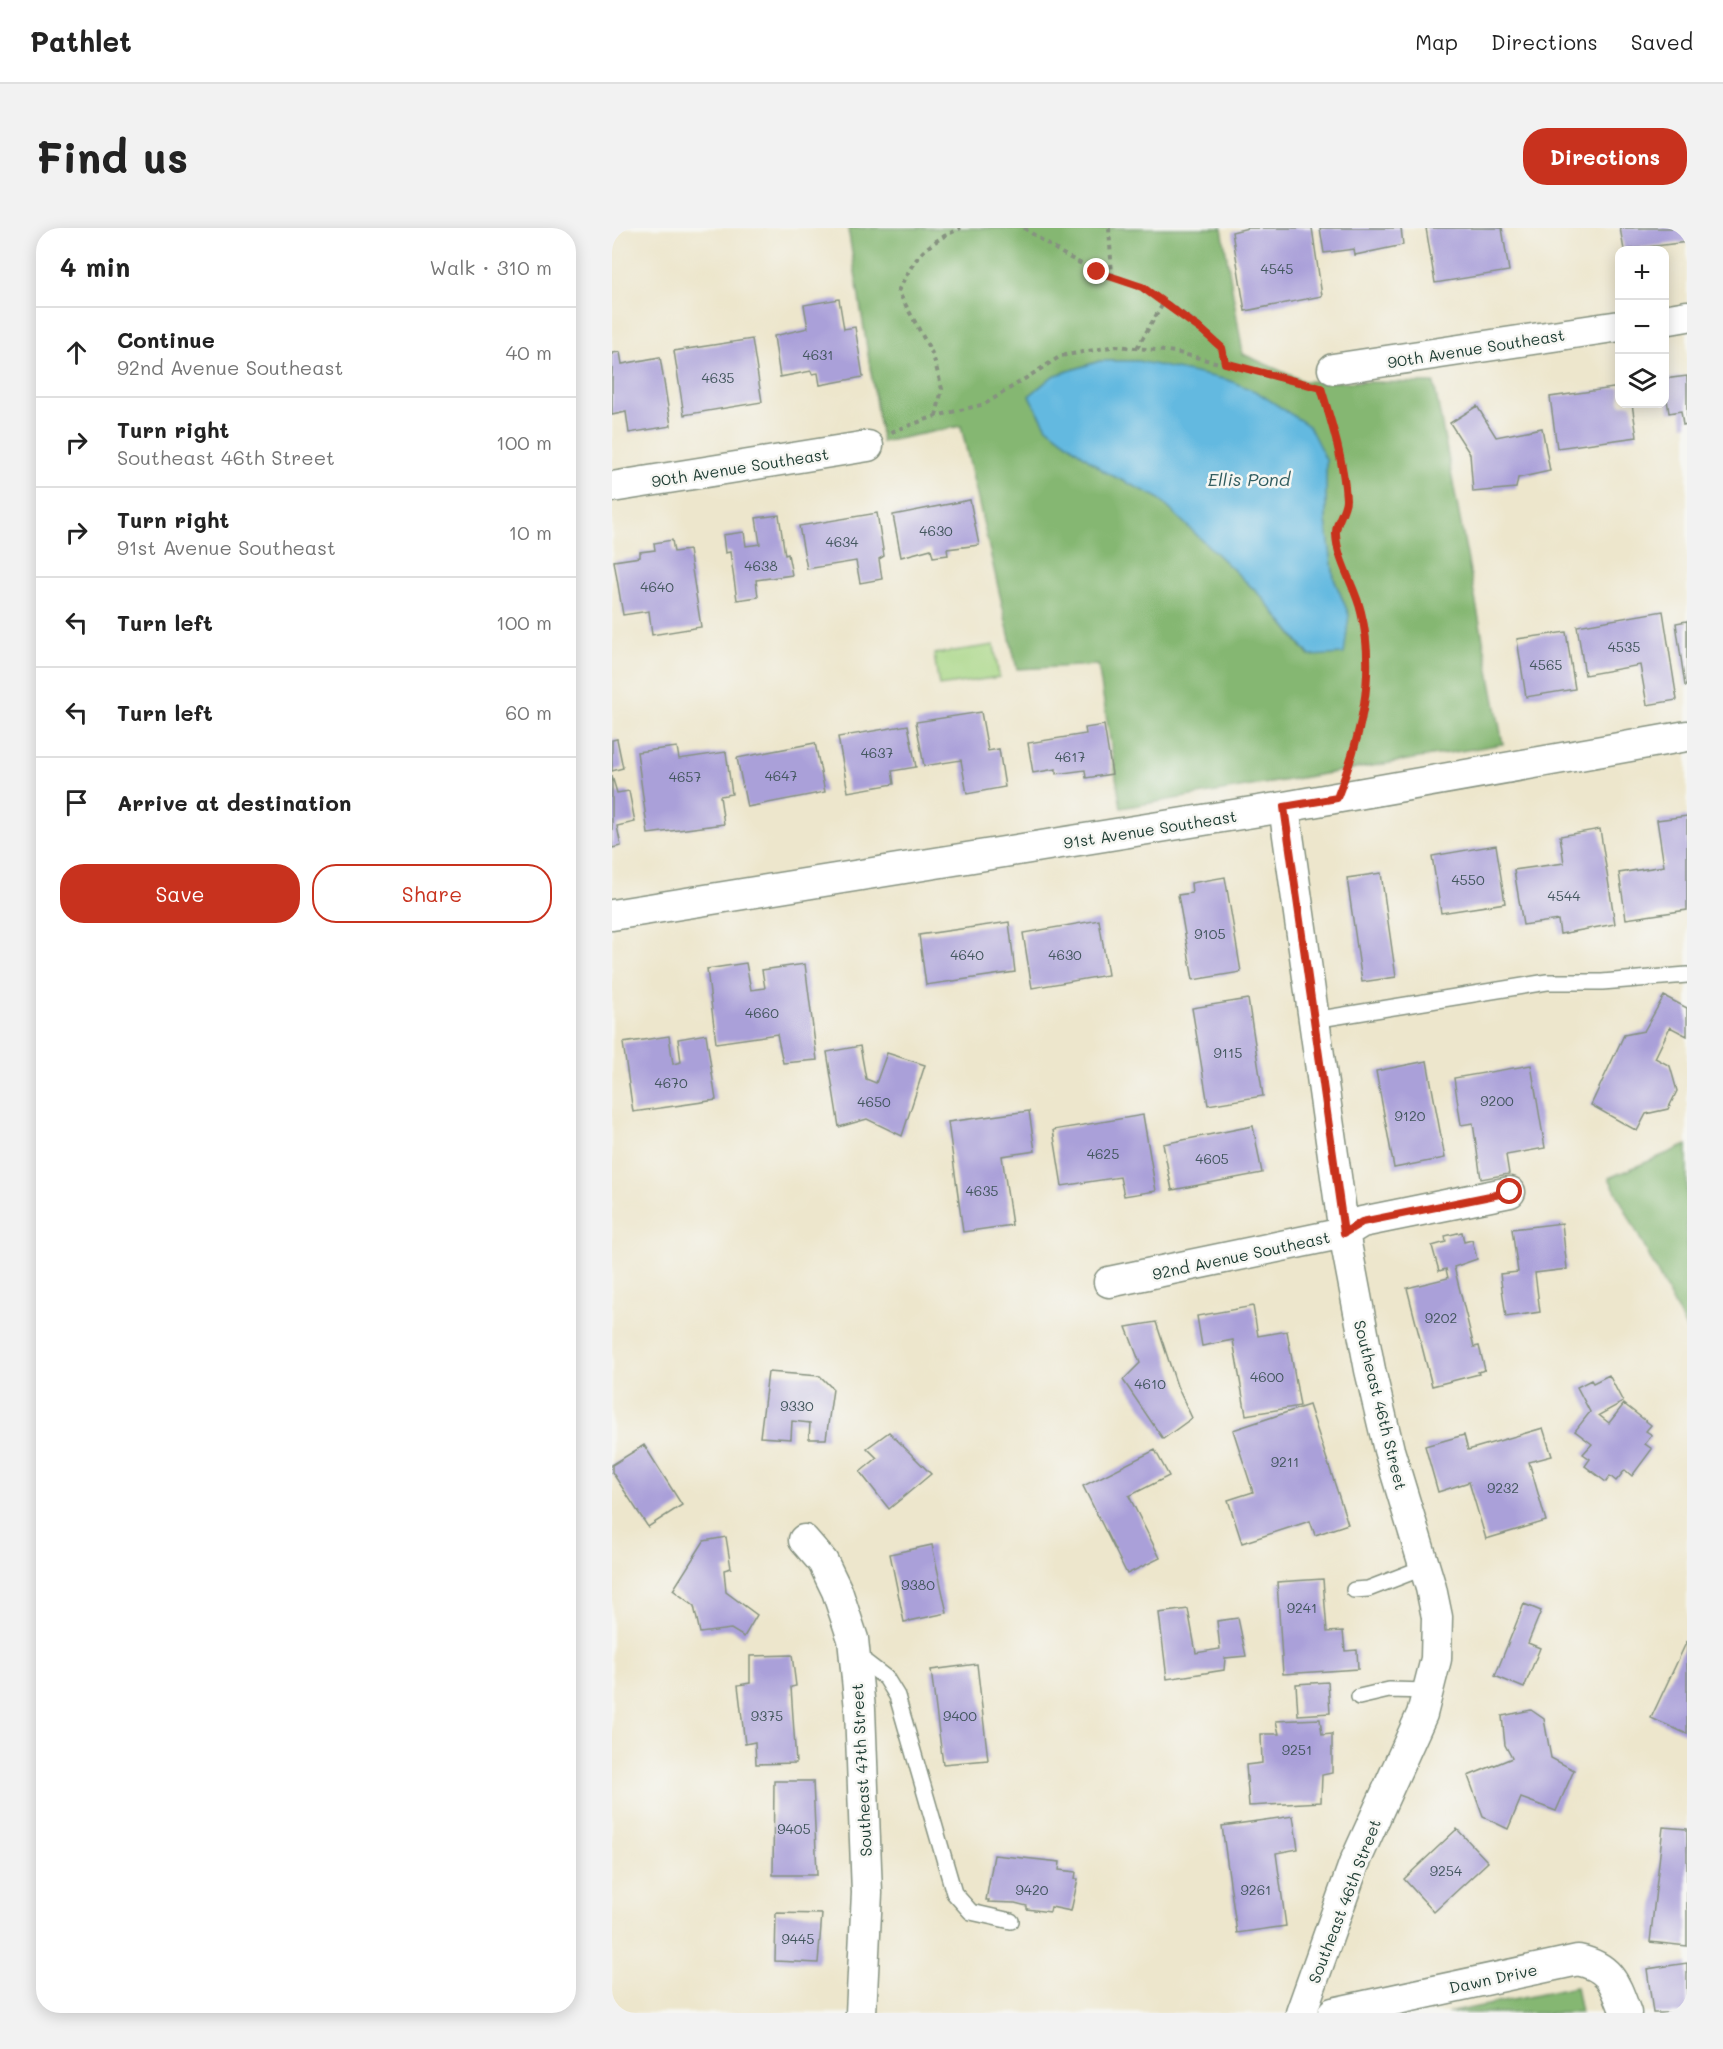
<!DOCTYPE html>
<html lang="en">
<head>
<meta charset="utf-8">
<style>
  :root { --surface:#fff; --page:#f2f2f2; --text:#222; --muted:#767676; --line:#e0e0e0; --accent:#c8321e }
  body { margin:0; font-family:Mali,sans-serif; background:var(--page); color:var(--text) }
  .controls { position:absolute; right:18px; top:18px; display:grid; overflow:hidden; border-radius:12px; box-shadow:0 3px 15px #0003 }
  .controls button { width:54px; height:54px; display:grid; place-items:center; padding:0; border:0; border-bottom:2px solid var(--line); background:var(--surface); color:var(--text); font:30px sans-serif }
  .stop { position:absolute; width:18px; height:18px; margin:-14px; border:4px solid #c8321e; border-radius:50%; background:#fff }
  .stop.end { background:#c8321e; border-color:#fff; box-shadow:0 2px 6px #0008 }
  .list { margin:0; padding:0; list-style:none }
  h2 { display:flex; justify-content:space-between; align-items:center; height:78px; margin:0; padding:0 24px; font-size:26px }
  h2 small { font-size:20px; font-weight:400; color:var(--muted) }
  .list li { display:grid; grid-template-columns:39px 1fr auto; gap:18px; align-items:center; box-sizing:border-box; height:90px; padding:0 24px; border-top:2px solid var(--line) }
  .list b { display:block; font-size:22px; white-space:nowrap }
  .list p { margin:0; font-size:20px; white-space:nowrap; color:var(--muted) }
  .list em { font-size:20px; font-style:normal; color:var(--muted) }
  .actions { display:flex; gap:12px; padding:18px 24px }
  .actions a { flex:1; padding:14px 0; border:2px solid var(--accent); border-radius:24px; text-align:center; font-size:21px; color:var(--accent) }
  .actions .main { background:var(--accent); color:#fff }
  .icon { flex:none; width:33px; height:33px; fill:none; stroke:currentColor; stroke-width:2; stroke-linecap:round; stroke-linejoin:round }
  .map { position:relative; flex:none; width:1075px; height:1785px; overflow:hidden; border-radius:24px }
  header { display:flex; align-items:center; gap:36px; box-sizing:border-box; height:84px; padding:0 30px; background:var(--surface); border-bottom:2px solid var(--line) }
  header strong { font-size:28px }
  nav { display:flex; gap:33px; margin-inline-start:auto; font-size:21px }
  .intro { display:flex; align-items:center; justify-content:space-between; box-sizing:border-box; height:144px; padding:0 36px }
  h1 { margin:0; font-size:42px }
  .button { padding:15px 27px; border-radius:24px; background:var(--accent); color:#fff; font-size:21px; font-weight:700 }
  main { display:flex; gap:36px; padding:0 36px }
  aside { flex:1; background:var(--surface); border-radius:24px; box-shadow:0 3px 15px #0003 }
  .map>svg:first-child { display:block }
  .green { fill:#a7d684; stroke:#638a5c; stroke-width:1.5 }
  .forest { fill:#85b772; stroke:#527a53; stroke-width:1.5; fill-rule:evenodd }
  .water { fill:#63b9e0; stroke:#417b8a; stroke-width:1.5 }
  .building { fill:#aaa0d9 }
  .lines { fill:none; stroke-linecap:round; stroke-linejoin:round }
  .service-casing { stroke:#869280; stroke-width:18 }
  .minor-casing { stroke:#869280; stroke-width:33 }
  .path { stroke:#869280; stroke-width:4; stroke-dasharray:4.5 4.5; stroke-linecap:butt }
  .service { stroke:#fff; stroke-width:15 }
  .minor { stroke:#fff; stroke-width:30 }
  .route { stroke:#c8321e; stroke-width:8 }
  .labels { text-anchor:middle; dominant-baseline:central; stroke-width:5; stroke-linejoin:round; paint-order:stroke }
  .number-label { font-size:14px; fill:#42565d }
  .street-label { font-size:16px; fill:#1f3d34; stroke:#f6f6f2 }
  .water-label { font-size:18px; font-style:italic; fill:#305c5f; stroke:#f6f6f2 }
</style>
</head>
<body>
<header>
<strong>Pathlet</strong>
<nav><a>Map</a><a>Directions</a><a>Saved</a></nav>
</header>
<div class="intro"><h1>Find us</h1><a class="button">Directions</a></div>
<main>
<aside>
<h2>4 min<small>Walk · 310 m</small></h2>
<ul class="list">
<li><svg class="icon" aria-label="ahead" viewBox="0 0 24 24"><path d="M12 20V5M6 11l6-6 6 6"/></svg><div><b>Continue</b><p>92nd Avenue Southeast</p></div><em>40 m</em></li>
<li><svg class="icon" aria-label="right" viewBox="0 0 24 24"><path d="M7 20v-9h11M14 6l5 5-5 5"/></svg><div><b>Turn right</b><p>Southeast 46th Street</p></div><em>100 m</em></li>
<li><svg class="icon" aria-label="right" viewBox="0 0 24 24"><path d="M7 20v-9h11M14 6l5 5-5 5"/></svg><div><b>Turn right</b><p>91st Avenue Southeast</p></div><em>10 m</em></li>
<li><svg class="icon" aria-label="left" viewBox="0 0 24 24"><path d="M17 20v-9H6M10 6l-5 5 5 5"/></svg><div><b>Turn left</b></div><em>100 m</em></li>
<li><svg class="icon" aria-label="left" viewBox="0 0 24 24"><path d="M17 20v-9H6M10 6l-5 5 5 5"/></svg><div><b>Turn left</b></div><em>60 m</em></li>
<li><svg class="icon" aria-label="arrive" viewBox="0 0 24 24"><path d="M6 21V4h12l-3 4 3 4H6"/></svg><div><b>Arrive at destination</b></div></li>
</ul>
<div class="actions"><a class="main">Save</a><a>Share</a></div>
</aside>
<div class="map">
<svg width="1075" height="1785" viewBox="0 0 1075 1785">
  <rect width="100%" height="100%" fill="#f6f6f2"/>
  <filter id="ink" filterUnits="userSpaceOnUse"><feTurbulence type="fractalNoise" baseFrequency=".0167" numOctaves="2"/><feDisplacementMap in="SourceGraphic" scale="12" xChannelSelector="R" yChannelSelector="G"/><feConvolveMatrix kernelMatrix="1 2 1 2 8 2 1 2 1" color-interpolation-filters="sRGB"/></filter>
  <filter id="wash" filterUnits="userSpaceOnUse"><feTurbulence type="fractalNoise" baseFrequency=".008" numOctaves="4" result="noise"/><feDisplacementMap in="SourceGraphic" scale="24" xChannelSelector="R" yChannelSelector="G"/><feGaussianBlur stdDeviation="1.35" result="paint"/><feColorMatrix in="noise" values="0 0 0 0 0 0 0 0 0 0 0 0 0 0 0 0 0 1.4 0 .05"/><feComposite in="paint" operator="in"/></filter>
  <g filter="url(#wash)">
    <rect width="100%" height="100%" fill="#ede6cc"/>
    <path class="green" d="M382,417L387,449L327,458L322,426Z"/>
    <path class="forest" d="M236,0H610L631,126L691,153L822,155L891,516L509,580L486,437L405,441L349,198L270,214ZM487,133H526L714,232V293L722,351L737,387L697,428L649,368L545,269L493,244L435,199L417,168L441,148Z
      M1075,917V1102L997,950Z
      M964,1759L969,1785H835Z"/>
    <path class="water" d="M488,133H526L616,152L645,164L697,198L714,232V293L722,351L737,387L732,426L698,428L649,368L545,269L493,244L435,199L417,168L441,148Z"/>
    <g id="blocks">
      <path class="building" d="M636,0H700L710,68L633,83L620,4Z
        M708,0H789L791,17L743,27L742,21L712,25Z
        M814,0H890L897,43L823,55Z
        M1008,0H1074L1075,14L1012,22Z
        M227,71L232,101L243,99L251,149L208,157L206,145L200,146L199,143L168,149L162,108L196,100L192,77Z
        M140,111L150,174L72,187L62,123Z
        M8,124L10,136L48,129L59,198L17,205L14,184L0,187V125Z
        M1075,148V196L1071,197L1069,183L1057,185L1052,151Z
        M1008,159V176H1020L1025,209L945,220L938,169Z
        M865,178L884,209L930,200L938,243L906,250L904,260L861,264L858,226L838,195Z
        M358,272L367,317L335,321L336,327L321,329L319,321L289,329L281,287Z
        M265,285L272,328L267,331L270,351L248,355L244,333L195,341L187,298Z
        M167,287L173,327L176,326L180,347L144,352L146,369L125,372L118,324L113,325L111,307L132,304L134,318L148,316L144,290Z
        M60,312L62,324L77,322L89,399L40,407L37,383L11,387L2,333L28,329V324L43,322L42,315Z
        M1051,383L1065,472L1035,477L1028,437L973,447L965,398Z
        M1075,393V458H1073L1064,395Z
        M954,404L963,461L914,469L905,411Z
        M369,484L376,523L387,521L393,559L355,566L349,532L312,538L304,494Z
        M296,497L304,539L280,543L282,556L236,564L226,509Z
        M492,497L500,546L474,550L473,542L444,546V541L421,545L416,515L474,506L473,500Z
        M5,511L11,540L0,543V512Z
        M203,515L213,564L135,579L125,530Z
        M65,519L67,531L114,524L120,566L108,568L112,596L36,606L25,524Z
        M0,548L5,565L17,563L23,594L5,598L9,618L0,620Z
        M1075,588V682L1014,691L1007,645L1052,638L1045,592Z
        M988,601L1003,696L948,706L946,692L911,697L902,642L952,635L948,608Z
        M884,617L893,675L829,685L820,628Z
        M769,645L784,749L750,754L735,650Z
        M613,649L629,744L581,752L566,667L580,665L579,655Z
        M487,692L496,747L420,760L411,705Z
        M397,694L403,744L314,757L307,707Z
        M134,735L139,762L153,760L150,742L193,736L205,832L171,835L165,806L104,815L95,741Z
        M1052,768L1075,780V808L1058,799L1043,830L1058,838L1065,863L1056,881L1034,886L1025,903L979,877L1012,807L1032,803Z
        M636,771L651,868L596,877L580,780Z
        M94,806L104,872L21,884L11,815L57,808L61,836L69,834L66,811Z
        M248,818L254,851L264,855L275,825L313,837L290,908L255,891L227,899L215,824Z
        M815,833L833,930L782,940L764,843Z
        M919,837L933,920L894,927L897,946L869,951L861,895L849,897L842,850Z
        M417,883L423,923L390,928L400,997L351,1004L336,894Z
        M531,887L544,963L512,968L508,949L450,958L441,902Z
        M641,898L650,945L560,962L551,916Z
        M950,995L955,1041L923,1045L928,1084L894,1089L888,1046L906,1044L900,1001Z
        M850,1004L852,1014L860,1012L865,1031L842,1039L862,1119L867,1118L873,1142L866,1144L867,1146L820,1158L795,1060L836,1050L834,1041L827,1043L820,1018L834,1014L833,1008Z
        M641,1078L646,1108L675,1103L688,1178L634,1187L621,1112L590,1118L585,1088Z
        M544,1094L565,1158L580,1190L551,1211L511,1152L528,1135L514,1099Z
        M156,1144L208,1148L221,1161L214,1211H197L198,1195L180,1193L179,1211L148,1209Z
        M997,1147L1011,1174L987,1187L997,1195L1012,1176L1039,1197L1034,1203L1040,1207L1033,1216L1040,1221L1020,1248L1013,1242L1004,1253L998,1248L994,1254L973,1238L978,1231L971,1226L980,1216L963,1203L978,1184L965,1159L979,1152L981,1155Z
        M697,1177L736,1296L703,1307L698,1293L630,1315L616,1272L641,1264L621,1202Z
        M931,1200L940,1228L917,1234L934,1293L874,1311L857,1254L826,1264L813,1218L852,1207L856,1222Z
        M277,1204L319,1246L277,1281L248,1244L265,1230L255,1220Z
        M32,1217L70,1277L36,1299L0,1244V1237Z
        M543,1222L557,1248L517,1268L548,1330L515,1346L471,1258Z
        M114,1309L119,1340L112,1342L114,1364L145,1387L132,1409L119,1401L88,1405L82,1378L61,1362L92,1313Z
        M320,1317L335,1385L292,1394L278,1326Z
        M711,1351L715,1404L731,1403L733,1423L745,1422L746,1441L671,1446L665,1354Z
        M912,1376L929,1383L916,1415L928,1420L912,1460L883,1448Z
        M576,1381L584,1425L608,1421L605,1393L626,1390L634,1428L613,1430L612,1442L555,1451L547,1385Z
        M1075,1413V1506L1039,1490Z
        M180,1427L184,1458L179,1459L184,1535L144,1536L143,1514L133,1516L126,1457L138,1455V1428Z
        M365,1436L376,1532L331,1536L319,1442Z
        M716,1454L718,1485L686,1487L684,1456Z
        M919,1482L932,1491L939,1530L962,1542L944,1583L909,1570L896,1601L871,1589L856,1548L900,1530L893,1517L890,1488Z
        M708,1491L710,1507L720,1506V1545L710,1547L709,1574L637,1578L634,1537L650,1535L649,1506H667L664,1493Z
        M162,1553H201L205,1647H161Z
        M681,1588L686,1621L664,1625L674,1698L625,1705L610,1598Z
        M1051,1599L1075,1601V1718L1038,1714Z
        M845,1601L876,1634L822,1684L792,1651Z
        M382,1627L448,1634L447,1642L464,1644L463,1651H466L459,1683L439,1679L438,1684L415,1681V1678L403,1675L376,1674L377,1672H374Z
        M164,1685L210,1686L206,1735L163,1733Z
        M1075,1735V1785H1041L1035,1741Z"/>
    </g>
  </g>
  <g filter="url(#ink)">
    <use href="#blocks" fill-opacity="0" stroke="#869280" stroke-width="1.5"/>
    <g class="lines">
      <g class="service-casing">
        <path id="service" d="M702,792L935,754H990L1075,747
          M742,1362L756,1361L813,1339
          M244,1427L274,1450L285,1468L342,1665L359,1684L399,1693
          M747,1469L777,1462L816,1463"/>
      </g>
      <g class="minor-casing">
        <path id="minor" d="M1052,92L1075,88
          M721,141L1008,98
          M0,259L256,218
          M672,579L732,1005L758,1142L777,1222L819,1360L825,1389L824,1431L810,1486L742,1636L689,1785
          M0,687L672,579L1075,508
          M497,1054L732,1005L750,994L898,964
          M192,1312L211,1334L225,1363L241,1411L248,1481L255,1665L249,1785
          M721,1785L966,1732C999,1739 1003,1756 1014,1785"/>
      </g>
      <path class="path" d="M412,0C440,19 467,39 500,47
        M497,0L500,47C533,60 585,90 608,118C612,122 612,130 613,136
        M525,120L552,74
        M711,167C718,189 737,253 733,275C732,285 723,295 724,305C724,333 743,358 749,384C761,433 756,492 737,538
        M324,188L330,161L321,127L286,63C305,26 312,17 349,0
        M279,204L324,188L373,176L449,128L504,118L563,124L698,158"/>
      <use href="#service" class="service"/>
      <use href="#minor" class="minor"/>
    </g>
  </g>
  <g class="lines" filter="url(#ink)">
    <path class="route" d="M485,44L530,59L591,103L610,120L613,135L709,160C720,196 732,234 734,271C734,283 723,294 724,306C725,333 743,358 749,384C765,447 748,511 725,570L672,579L732,1005L750,994L898,964"/>
  </g>
  <g class="labels">
    <g class="number-label">
      <text x="665" y="40">4545</text>
      <text x="206" y="126">4631</text>
      <text x="106" y="149">4635</text>
      <text x="324" y="302">4630</text>
      <text x="230" y="313">4634</text>
      <text x="149" y="337">4638</text>
      <text x="45" y="358">4640</text>
      <text x="1012" y="418">4535</text>
      <text x="934" y="436">4565</text>
      <text x="265" y="524">4637</text>
      <text x="458" y="528">4617</text>
      <text x="169" y="547">4647</text>
      <text x="73" y="548">4657</text>
      <text x="856" y="651">4550</text>
      <text x="952" y="667">4544</text>
      <text x="598" y="705">9105</text>
      <text x="355" y="726">4640</text>
      <text x="453" y="726">4630</text>
      <text x="150" y="784">4660</text>
      <text x="616" y="824">9115</text>
      <text x="59" y="854">4670</text>
      <text x="885" y="872">9200</text>
      <text x="262" y="873">4650</text>
      <text x="798" y="887">9120</text>
      <text x="491" y="925">4625</text>
      <text x="600" y="930">4605</text>
      <text x="370" y="962">4635</text>
      <text x="829" y="1089">9202</text>
      <text x="655" y="1148">4600</text>
      <text x="538" y="1155">4610</text>
      <text x="185" y="1177">9330</text>
      <text x="673" y="1233">9211</text>
      <text x="891" y="1259">9232</text>
      <text x="306" y="1356">9380</text>
      <text x="690" y="1379">9241</text>
      <text x="155" y="1487">9375</text>
      <text x="348" y="1487">9400</text>
      <text x="685" y="1521">9251</text>
      <text x="182" y="1600">9405</text>
      <text x="834" y="1642">9254</text>
      <text x="420" y="1661">9420</text>
      <text x="644" y="1661">9261</text>
      <text x="186" y="1710">9445</text>
    </g>
    <g class="street-label">
      <text transform="translate(864 120) rotate(-9)">90th Avenue Southeast</text>
      <text transform="translate(128 239) rotate(-9)">90th Avenue Southeast</text>
      <text transform="translate(538 601) rotate(-9)">91st Avenue Southeast</text>
      <text transform="translate(629 1027) rotate(-12)">92nd Avenue Southeast</text>
      <text transform="translate(769 1177) rotate(76)">Southeast 46th Street</text>
      <text transform="translate(249 1542) rotate(-93)">Southeast 47th Street</text>
      <text transform="translate(732 1673) rotate(-69)">Southeast 46th Street</text>
      <text transform="translate(881 1750) rotate(-12)">Dawn Drive</text>
    </g>
    <g class="water-label">
      <text x="637" y="251">Ellis Pond</text>
    </g>
  </g>
</svg>
<div class="controls">
<button>+</button>
<button>−</button>
<button><svg class="icon" aria-label="layers" viewBox="0 0 24 24"><path d="M12 4l9 5-9 5-9-5zM3 14l9 5 9-5"/></svg></button>
</div>
<div class="stop" style="left:898px;top:964px"></div>
<div class="stop end" style="left:485px;top:44px"></div>
</div>
</main>
</body>
</html>
